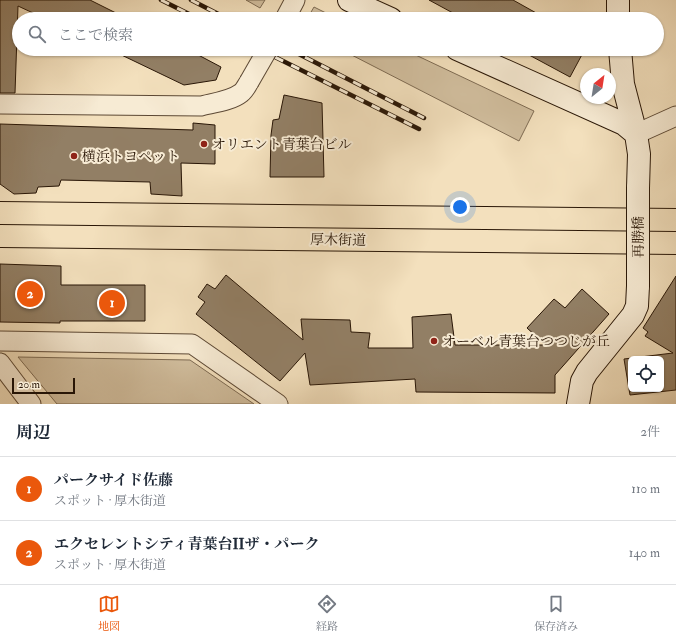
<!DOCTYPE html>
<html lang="ja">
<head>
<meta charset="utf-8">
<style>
  :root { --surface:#fff; --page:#f2f2f3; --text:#1f2937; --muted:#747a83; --line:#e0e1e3; --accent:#ea580c }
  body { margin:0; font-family:"IM FELL Double Pica","Noto Serif JP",serif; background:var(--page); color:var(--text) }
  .controls { position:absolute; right:12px; bottom:12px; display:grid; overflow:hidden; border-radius:6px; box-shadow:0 1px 3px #0004 }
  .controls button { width:36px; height:36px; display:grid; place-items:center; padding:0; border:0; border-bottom:1px solid var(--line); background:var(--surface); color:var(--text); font:20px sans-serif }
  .compass { position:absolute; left:580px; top:68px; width:36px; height:36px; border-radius:50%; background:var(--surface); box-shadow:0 1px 3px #0004; rotate:30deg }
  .scale { position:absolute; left:12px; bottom:10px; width:63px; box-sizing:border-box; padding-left:4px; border:2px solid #291606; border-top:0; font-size:11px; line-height:14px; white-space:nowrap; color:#291606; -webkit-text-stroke:3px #f7ebd4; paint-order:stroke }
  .you { position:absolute; left:460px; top:207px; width:14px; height:14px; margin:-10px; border:3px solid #fff; border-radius:50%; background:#1a73e8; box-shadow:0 0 0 6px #1a73e833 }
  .badge { display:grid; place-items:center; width:26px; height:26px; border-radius:50%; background:var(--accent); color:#fff; font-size:13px; font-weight:700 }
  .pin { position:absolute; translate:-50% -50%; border:2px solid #fff; box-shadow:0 1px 4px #0006 }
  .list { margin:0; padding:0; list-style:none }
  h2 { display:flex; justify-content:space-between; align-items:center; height:52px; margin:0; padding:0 16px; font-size:17px }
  h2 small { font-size:13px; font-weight:400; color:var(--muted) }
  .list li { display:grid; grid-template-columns:26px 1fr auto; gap:12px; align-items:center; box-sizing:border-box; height:64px; padding:0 16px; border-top:1px solid var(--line) }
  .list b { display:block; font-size:15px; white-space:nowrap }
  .list p { margin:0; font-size:13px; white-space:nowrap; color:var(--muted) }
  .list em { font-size:13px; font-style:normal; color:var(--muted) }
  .icon { flex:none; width:22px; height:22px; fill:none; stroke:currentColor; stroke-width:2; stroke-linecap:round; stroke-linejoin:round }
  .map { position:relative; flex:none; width:676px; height:404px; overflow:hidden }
  .search { position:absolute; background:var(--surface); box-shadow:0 1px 3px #0004; left:12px; right:12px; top:12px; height:44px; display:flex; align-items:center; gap:10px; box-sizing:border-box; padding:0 14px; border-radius:22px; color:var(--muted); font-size:15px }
  .sheet { height:180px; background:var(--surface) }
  nav { display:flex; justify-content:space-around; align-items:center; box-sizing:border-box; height:56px; border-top:1px solid var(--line); background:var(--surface); font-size:11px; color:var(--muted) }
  nav a { display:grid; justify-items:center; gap:2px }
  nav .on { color:var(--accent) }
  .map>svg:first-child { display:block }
  .green { fill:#d1be9e; stroke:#7d6a52 }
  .building { fill:#927f65; stroke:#291606; fill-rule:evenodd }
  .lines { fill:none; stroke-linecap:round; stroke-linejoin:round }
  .street-casing { stroke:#5c4834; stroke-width:21 }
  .secondary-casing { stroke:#291606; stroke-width:24 }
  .highway-casing { stroke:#291606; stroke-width:24 }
  .street { stroke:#f7ebd4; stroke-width:19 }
  .secondary { stroke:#f7ebd4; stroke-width:22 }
  .highway { stroke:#f3e0bd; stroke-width:22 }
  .rail-casing { stroke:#291606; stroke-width:4.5 }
  .rail { stroke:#f7ebd4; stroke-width:3; stroke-dasharray:9; stroke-linecap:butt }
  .street-bridge-casing { stroke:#5c4834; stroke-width:21; stroke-linecap:butt }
  .secondary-bridge-casing { stroke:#291606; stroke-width:24; stroke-linecap:butt }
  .street-bridge { stroke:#f7ebd4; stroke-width:19 }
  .secondary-bridge { stroke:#f7ebd4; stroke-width:22 }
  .poi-dot { fill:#8f2418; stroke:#f7ebd4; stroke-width:1.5 }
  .labels { text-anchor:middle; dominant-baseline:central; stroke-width:4; stroke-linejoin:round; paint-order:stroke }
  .poi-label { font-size:14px; fill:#291606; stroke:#f7ebd4; text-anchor:start }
  .street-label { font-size:14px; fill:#291606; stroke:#f7ebd4 }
</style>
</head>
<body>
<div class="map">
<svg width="676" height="404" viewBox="0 0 676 404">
  <rect width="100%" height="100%" fill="#f3e0bd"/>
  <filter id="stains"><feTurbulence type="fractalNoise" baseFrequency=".005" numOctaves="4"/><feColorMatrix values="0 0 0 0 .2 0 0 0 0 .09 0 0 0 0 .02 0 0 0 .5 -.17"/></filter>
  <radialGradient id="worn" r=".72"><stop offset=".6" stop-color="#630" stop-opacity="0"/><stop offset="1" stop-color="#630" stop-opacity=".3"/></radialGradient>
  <path class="green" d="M246,0H265L260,8Z
    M314,7L338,19H307Z
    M340,49H403L534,111L519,141Z
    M18,357L190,360L254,404H57Z"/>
  <path class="building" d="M0,0H90L128,19H46L18,6L15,93H0Z
    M429,0H513L547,19H464Z
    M109,49H187L221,67L216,80L184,85Z
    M518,49H585L570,77Z
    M284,95L322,103L324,177H270L271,135L273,120L279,119Z
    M193,123L215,125V164L181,163L182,196L151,194L150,182L61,180L59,186L38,187L36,193L14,194L0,184V124L193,130Z
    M0,264L61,266V285H145V321H60V323L0,322Z
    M226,275L303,340L301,319L350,320L351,332L370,333L368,348H413L412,317L451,314L455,345H546L527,328L554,299L565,308L582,289L609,314L555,375V393L416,392L415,379L310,385L305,353L280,381L196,314L205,302L198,297L207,284L215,289Z
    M676,276V390L630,395L624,359L673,353L645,336L648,332L643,328ZM631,359H661V389H631Z"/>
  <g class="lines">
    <g class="street-casing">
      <path id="street" d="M285,19L295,0
        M0,104L201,106C213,103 231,101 241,93C245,90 247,85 249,82
        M636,134L676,116
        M0,341L192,344L278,404
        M0,363L31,404"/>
    </g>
    <g class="secondary-casing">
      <path id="secondary" d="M349,0L391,19
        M618,19V0
        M457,49L624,124L636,134
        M620,49L623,84L636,134L639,154L638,188
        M578,404L582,381L587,372L633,315L637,306L638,286"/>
    </g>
    <g class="highway-casing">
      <path id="highway" d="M0,213L676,220
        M0,236L676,243"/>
    </g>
    <use href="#street" class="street"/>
    <use href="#secondary" class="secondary"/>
    <use href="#highway" class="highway"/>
    <g class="rail-casing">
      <path id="rail" d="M161,0L199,19
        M191,0L228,19
        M259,49L419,129
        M289,49L424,118"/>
    </g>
    <use href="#rail" class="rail"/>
    <g class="street-bridge-casing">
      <path id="street-bridge" d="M249,82L268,49"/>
    </g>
    <g class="secondary-bridge-casing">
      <path id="secondary-bridge" d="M638,188V286"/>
    </g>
    <use href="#street-bridge" class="street-bridge"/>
    <use href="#secondary-bridge" class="secondary-bridge"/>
  </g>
  <g class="poi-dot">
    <circle cx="204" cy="144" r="4"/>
    <circle cx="74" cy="156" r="4"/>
    <circle cx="434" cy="341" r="4"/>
  </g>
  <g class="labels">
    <g class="poi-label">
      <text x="212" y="144">オリエント青葉台ビル</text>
      <text x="82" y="156">横浜トヨペット</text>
      <text x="442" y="341">オーベル青葉台つつじが丘</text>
    </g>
    <g class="street-label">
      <text transform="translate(638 237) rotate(-90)">再勝橋</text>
      <text transform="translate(338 240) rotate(1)">厚木街道</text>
    </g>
  </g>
  <rect width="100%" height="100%" filter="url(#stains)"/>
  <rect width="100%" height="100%" fill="url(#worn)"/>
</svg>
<div class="controls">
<button><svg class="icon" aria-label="locate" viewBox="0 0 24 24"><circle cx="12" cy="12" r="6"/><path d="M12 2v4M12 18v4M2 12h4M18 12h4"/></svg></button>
</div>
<svg class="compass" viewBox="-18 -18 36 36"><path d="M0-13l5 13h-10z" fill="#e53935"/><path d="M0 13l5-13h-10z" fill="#747a83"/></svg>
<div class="scale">20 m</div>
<div class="you"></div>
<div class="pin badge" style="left:112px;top:303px">1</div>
<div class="pin badge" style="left:30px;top:294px">2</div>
<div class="search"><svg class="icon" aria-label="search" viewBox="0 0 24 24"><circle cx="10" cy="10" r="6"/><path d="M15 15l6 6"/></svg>ここで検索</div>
</div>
<section class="sheet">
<h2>周辺<small>2件</small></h2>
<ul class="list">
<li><span class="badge">1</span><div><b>パークサイド佐藤</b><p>スポット · 厚木街道</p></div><em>110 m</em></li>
<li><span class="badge">2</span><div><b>エクセレントシティ青葉台IIザ・パーク</b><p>スポット · 厚木街道</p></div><em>140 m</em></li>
</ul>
</section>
<nav>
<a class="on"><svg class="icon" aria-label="map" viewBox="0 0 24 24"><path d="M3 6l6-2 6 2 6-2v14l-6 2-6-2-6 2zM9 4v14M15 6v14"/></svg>地図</a>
<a><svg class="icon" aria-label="directions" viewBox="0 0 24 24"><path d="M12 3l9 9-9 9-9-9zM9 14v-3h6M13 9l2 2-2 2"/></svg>経路</a>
<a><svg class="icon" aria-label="saved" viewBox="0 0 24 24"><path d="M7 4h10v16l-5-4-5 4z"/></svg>保存済み</a>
</nav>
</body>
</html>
